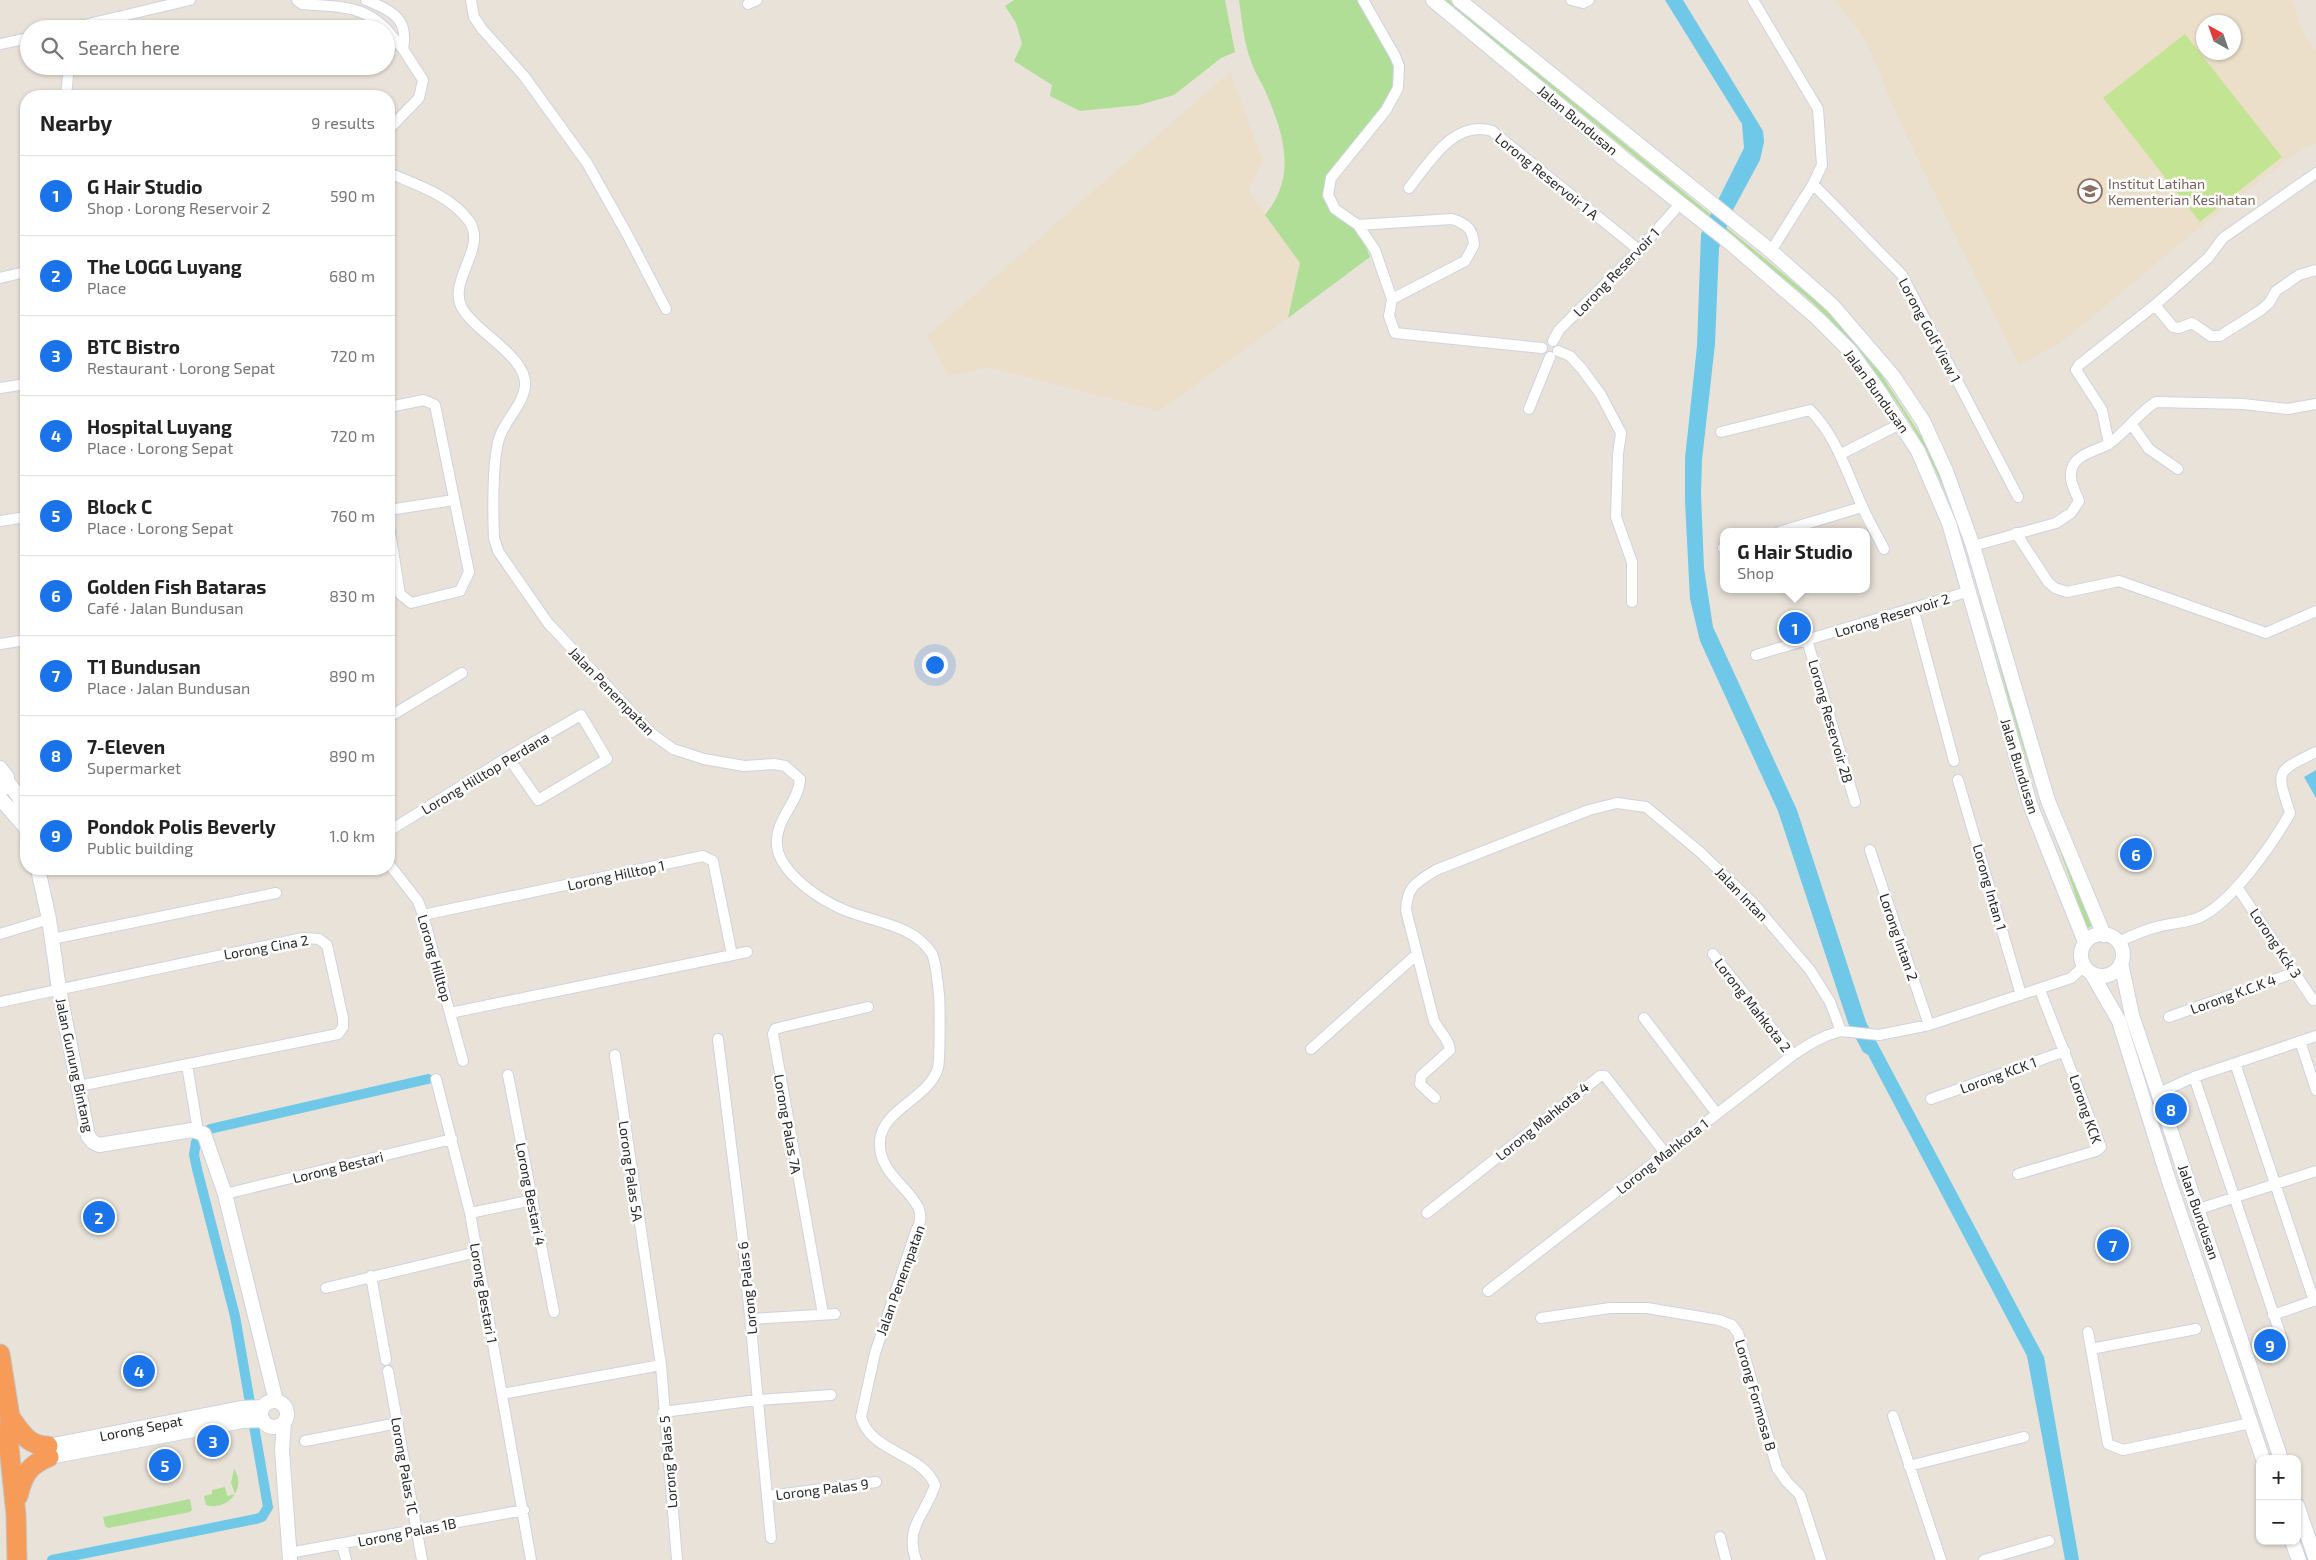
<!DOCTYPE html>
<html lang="en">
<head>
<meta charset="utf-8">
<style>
  :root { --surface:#fff; --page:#f6f6f6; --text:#222; --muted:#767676; --line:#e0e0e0; --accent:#1a73e8 }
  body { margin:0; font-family:"Exo 2",sans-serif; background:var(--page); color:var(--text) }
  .controls { position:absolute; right:15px; bottom:15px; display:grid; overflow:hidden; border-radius:10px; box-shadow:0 1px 4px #0004 }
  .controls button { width:45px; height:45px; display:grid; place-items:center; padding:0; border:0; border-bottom:1px solid var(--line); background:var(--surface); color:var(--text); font:25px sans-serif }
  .compass { position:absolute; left:2196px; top:15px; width:45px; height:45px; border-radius:50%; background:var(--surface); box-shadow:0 1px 4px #0004; rotate:320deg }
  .you { position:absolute; left:934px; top:664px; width:18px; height:18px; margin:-12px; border:4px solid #fff; border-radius:50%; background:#1a73e8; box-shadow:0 0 0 8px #1a73e833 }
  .badge { display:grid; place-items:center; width:32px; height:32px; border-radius:50%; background:var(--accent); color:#fff; font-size:16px; font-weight:700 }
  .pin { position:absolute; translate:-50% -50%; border:2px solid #fff; box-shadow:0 1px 5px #0006 }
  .popup { position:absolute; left:1720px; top:528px; width:150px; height:65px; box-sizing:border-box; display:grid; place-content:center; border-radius:10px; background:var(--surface); filter:drop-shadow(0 1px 4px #0005); font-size:16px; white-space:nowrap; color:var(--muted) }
  .popup b { font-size:19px; color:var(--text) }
  .popup::after { content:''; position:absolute; left:50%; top:100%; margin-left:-10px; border:10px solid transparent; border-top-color:var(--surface) }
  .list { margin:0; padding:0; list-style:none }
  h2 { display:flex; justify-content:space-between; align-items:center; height:65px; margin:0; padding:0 20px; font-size:21px }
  h2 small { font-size:16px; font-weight:400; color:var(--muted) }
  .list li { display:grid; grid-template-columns:32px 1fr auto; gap:15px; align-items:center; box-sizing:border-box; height:80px; padding:0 20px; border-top:1px solid var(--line) }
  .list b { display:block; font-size:19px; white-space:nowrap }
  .list p { margin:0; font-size:16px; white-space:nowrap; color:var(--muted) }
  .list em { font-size:16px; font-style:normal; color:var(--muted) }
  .icon { flex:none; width:28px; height:28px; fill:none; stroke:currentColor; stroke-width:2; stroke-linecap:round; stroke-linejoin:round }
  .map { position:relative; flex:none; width:2316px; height:1560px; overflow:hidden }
  .search { position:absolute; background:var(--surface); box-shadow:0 1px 4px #0004; left:20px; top:20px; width:375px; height:55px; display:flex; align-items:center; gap:12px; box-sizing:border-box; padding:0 18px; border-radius:28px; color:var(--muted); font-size:19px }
  .panel { position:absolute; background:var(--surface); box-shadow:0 1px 4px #0004; left:20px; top:90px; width:375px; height:785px; border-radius:20px }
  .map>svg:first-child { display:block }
  .education { fill:#ebdfc9; fill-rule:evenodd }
  .green { fill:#b0de97 }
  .pitch { fill:#c3e593 }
  .water { fill:#70c8e8 }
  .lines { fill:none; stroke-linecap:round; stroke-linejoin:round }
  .canal { stroke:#70c8e8; stroke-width:10 }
  .street-casing { stroke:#cfd2e0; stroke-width:12 }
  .secondary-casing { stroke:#cfd2e0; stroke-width:16 }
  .highway-casing { stroke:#c3c3c3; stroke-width:21 }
  .street { stroke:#fff; stroke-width:10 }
  .secondary { stroke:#fff; stroke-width:14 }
  .highway { stroke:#f69b58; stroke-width:19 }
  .labels { text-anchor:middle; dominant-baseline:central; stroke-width:5; stroke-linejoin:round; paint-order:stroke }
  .street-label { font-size:14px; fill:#272727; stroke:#fff }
  .education-label { font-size:14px; fill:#785e54; stroke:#fff; text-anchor:start }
</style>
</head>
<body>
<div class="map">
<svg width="2316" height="1560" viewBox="0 0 2316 1560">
  <rect width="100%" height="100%" fill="#e9e2d9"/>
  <path class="education" d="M1835,0H2292L2305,37L2316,51V143L2301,149L2194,232L2062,342L2019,365L1903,129L1865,39ZM2204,22H2234V52H2204Z
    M1230,72L1263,161L1248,190L1301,263L1288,318L1159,411L988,367L949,376L927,336Z"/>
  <path class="green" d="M1014,0H1225L1235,52L1221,58L1174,95L1139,105L1080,111L1050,96L1052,85L1014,61L1022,44L1016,23L1005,6Z
    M1239,0H1358C1375,26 1405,62 1392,95L1325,187L1363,239L1370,257L1288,318L1300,263L1265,215C1297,176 1284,136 1267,95C1263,84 1256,75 1252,64C1244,44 1242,21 1239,0Z
    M1444,0H1449L1814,299L1836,320L1879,371L1921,436L1952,500L1984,603L2098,924L2085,929C2070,868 2042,811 2024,751C1994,657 1976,557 1934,467C1904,404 1861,350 1811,301Z
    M234,1469C247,1486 229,1512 206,1505L204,1496L212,1494V1490L225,1487L227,1496L235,1494L231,1483Z
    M190,1499L192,1510L190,1512L108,1528L105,1526L103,1517Z"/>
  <path class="pitch" d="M2185,34L2282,157L2200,222L2103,98Z"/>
  <path class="water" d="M1665,0H1683L1763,131L1764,142L1760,160L1733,210L1719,248L1715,344L1702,460L1701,494L1704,568L1713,627L1797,810L1866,1022L2044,1357L2079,1560H2065L2027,1356L1868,1055L1863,1052L1848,1023L1778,811L1700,641L1690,599L1685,502V458L1697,346L1701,234L1744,148L1742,124Z
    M2316,770V798L2304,777Z"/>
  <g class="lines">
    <path class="canal" d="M210,1129L428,1079
      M52,1560L256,1519L262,1517L268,1507L235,1316L197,1169L194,1155L196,1142"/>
    <g class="street-casing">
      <path id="street" d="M297,0L302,4C333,7 361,3 386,29
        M366,0C392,11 409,18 403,49
        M471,0L474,17L482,29L524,76L587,163L627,234L666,309
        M1363,0L1395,56L1399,66L1398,88L1386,110L1331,178L1328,195L1335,209L1358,225L1375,250L1392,299L1389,316L1395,333L1542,348
        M1571,0L1583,3L1589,0
        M1753,0L1818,109L1822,165L1813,184L1771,251
        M748,4L757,0
        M67,29L190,0
        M386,29L403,49L423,80L419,98L389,129
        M0,44L29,38
        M66,96L69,66
        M389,173C417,185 450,195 469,221C488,248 447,280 462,308C475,332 528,357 525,386C523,405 506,419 500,436C492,457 493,514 494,538L498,551L548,623L651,733L673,749L704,759L744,766L774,764L785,766L800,779C799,803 774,820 777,846C778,857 784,864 790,872C805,889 822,900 842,909C871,922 914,924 932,954C936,962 938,986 939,995C940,1006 940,1059 938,1068C929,1098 883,1109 880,1140C876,1183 937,1197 916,1231L875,1353L861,1417C871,1453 921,1452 935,1485C926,1514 904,1527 916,1560
        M1813,184L1902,275L2018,497
        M1409,188C1429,163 1454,119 1492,131L1639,250
        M1358,225L1452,219C1467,224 1473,229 1474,245L1465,261L1392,299
        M0,278L21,273
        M2155,305L2173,327L2179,328L2192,323L2211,336H2220L2261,310L2269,303L2276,291L2299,275L2316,270
        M1553,341L1559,330L1639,250L1680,204
        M1558,351L1570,356L1582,369L1601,395L1621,433L1618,454L1616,517L1632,562V602
        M0,388L26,384
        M389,407L424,400L435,405L469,572L460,591L411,603L400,594L389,526
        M1529,409L1550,357
        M2132,425L2149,449L2178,469
        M1721,432L1810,410C1837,437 1847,474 1863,508C1869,522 1877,535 1884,549
        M2109,444L2102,410L2076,370L2079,365L2155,305L2208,258L2223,238L2316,173
        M1841,454L1902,423
        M389,510L454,500
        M0,521L26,517
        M1779,532L1862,507
        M2016,533L2048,582L2055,588L2067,592L2119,581L2266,633L2316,611
        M1973,546L2056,523L2071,513L2079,501C2075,491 2068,479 2072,468C2077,453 2098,451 2110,443C2127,431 2138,413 2156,402L2243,404L2288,409L2316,404
        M1723,548H1724
        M1913,608L1954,761
        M1807,640L1855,802
        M0,644L26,640
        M1756,655L1970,591
        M389,717L462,673
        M1958,780L2021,995
        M389,831L508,757L581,715L607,759L538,800L508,757
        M1870,850L1929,1025
        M389,864L418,901L423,915L463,1061
        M2237,887L2313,1000
        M423,915L703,856L713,861L732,955
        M0,934L49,919
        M52,939L276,893
        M2118,942C2130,937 2143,930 2157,927C2170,923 2185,923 2198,918C2230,905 2273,844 2290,813C2276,770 2275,772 2316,752
        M1713,954L1793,1055
        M0,1002L303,938L319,939L327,945L343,1018V1027L338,1034L79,1086
        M450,1013L747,952
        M2169,1017L2296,972
        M1644,1018L1717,1114
        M718,1039L742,1233L771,1538
        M2300,1041L2316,1090
        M1311,1049L1416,955
        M615,1055L661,1365L677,1560
        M2235,1063L2314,1301
        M187,1065L198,1131
        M508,1075L554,1312
        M2194,1077L2283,1342
        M436,1079L470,1213L531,1560
        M2159,1093L2194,1077L2316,1036
        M1435,1098L1420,1084L1421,1076L1450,1050C1449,1039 1439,1031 1434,1021L1406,910C1407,886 1417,882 1436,870L1589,810L1617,803L1646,807L1700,852L1752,902L1810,970L1830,1002L1841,1031L1879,1035L1929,1025L2071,978L2084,966
        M1931,1099L2065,1051
        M2018,1174L2096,1151L2101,1147L2040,990
        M225,1194L452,1139
        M2199,1209L2316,1171
        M470,1213L533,1200
        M1427,1213L1600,1076H1605L1665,1153
        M371,1276L386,1360
        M326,1288L477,1252
        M1488,1291L1793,1055C1809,1044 1822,1036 1841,1031
        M823,1314L773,1034L775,1029L782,1027L868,1007
        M2273,1315L2316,1300
        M1541,1318L1610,1308H1647L1719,1320L1732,1325L1738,1333L1777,1468L1787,1482L1800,1495L1821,1560
        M751,1319L835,1314
        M2088,1332L2108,1444L2123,1450L2251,1423
        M2091,1349L2196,1329
        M388,1371L422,1560
        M502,1394L661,1365
        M663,1412L757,1400L831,1395
        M1893,1416L1941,1560
        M305,1441L398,1423
        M1909,1466L2024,1437
        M768,1496L876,1482
        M1720,1537L1726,1560
        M342,1544L346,1560
        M289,1553L524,1510
        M1984,1560L2049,1541"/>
    </g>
    <g class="secondary-casing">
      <path id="secondary" d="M1433,0L1623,158L1729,242L1816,317L1851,352L1879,391L1918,451L1949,523L2030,804L2085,942
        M1459,0L1771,251L1833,306L1893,376L1923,421L1946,471L1973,546L2048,801L2104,935
        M0,768L7,777L4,788
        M7,781L19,797L26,816
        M0,798L26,828
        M38,869L49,919L59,989L88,1136L93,1142L99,1145L192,1130L204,1134L225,1194L276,1401
        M2081 955a21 21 0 1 1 42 0a21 21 0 1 1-42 0Z
        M2121,963L2132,1015L2281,1459
        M2092,974L2119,1021L2168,1178L2263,1459
        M261 1414a13 13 0 1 1 26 0a13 13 0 1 1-26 0Z
        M284,1422L282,1450L290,1560
        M48,1446L241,1408L263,1407
        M49,1457L242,1421L263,1420
        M2297,1505L2316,1560
        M2292,1541L2299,1560"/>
    </g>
    <g class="highway-casing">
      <path id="highway" d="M0,1354L10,1417L9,1447L16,1515L17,1560
        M10,1417C21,1432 28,1446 48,1446
        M18,1496C23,1476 28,1465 49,1457"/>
    </g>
    <use href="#street" class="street"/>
    <use href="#secondary" class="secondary"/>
    <use href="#highway" class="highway"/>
  </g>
  <defs>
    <g id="school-ring" transform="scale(1.25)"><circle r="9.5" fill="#fff" stroke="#8d6e63" stroke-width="1.5"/><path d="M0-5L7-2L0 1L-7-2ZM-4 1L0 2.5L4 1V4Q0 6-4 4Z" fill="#8d6e63"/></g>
  </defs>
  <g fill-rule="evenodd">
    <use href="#school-ring" x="2090" y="191"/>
  </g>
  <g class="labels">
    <g class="street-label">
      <text transform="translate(1578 120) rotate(40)">Jalan Bundusan</text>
      <text transform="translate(1547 176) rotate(39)">Lorong Reservoir 1 A</text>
      <text transform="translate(1616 272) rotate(-46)">Lorong Reservoir 1</text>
      <text transform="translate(1930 330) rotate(62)">Lorong Golf View 1</text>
      <text transform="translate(1877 391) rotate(54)">Jalan Bundusan</text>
      <text transform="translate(1892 615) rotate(-17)">Lorong Reservoir 2</text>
      <text transform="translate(612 691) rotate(46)">Jalan Penempatan</text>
      <text transform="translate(1831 721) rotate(74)">Lorong Reservoir 2B</text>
      <text transform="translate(2020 766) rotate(73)">Jalan Bundusan</text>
      <text transform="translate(485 773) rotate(-31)">Lorong Hilltop Perdana</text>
      <text transform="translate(616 875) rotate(-12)">Lorong Hilltop 1</text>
      <text transform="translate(1990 887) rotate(74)">Lorong Intan 1</text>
      <text transform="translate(1742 894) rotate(46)">Jalan Intan</text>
      <text transform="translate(1899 937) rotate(71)">Lorong Intan 2</text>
      <text transform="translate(2276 943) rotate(56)">Lorong Kck 3</text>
      <text transform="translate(266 947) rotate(-10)">Lorong Cina 2</text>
      <text transform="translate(435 958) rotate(74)">Lorong Hilltop</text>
      <text transform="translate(2233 994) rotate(-20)">Lorong K.C.K 4</text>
      <text transform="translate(1753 1005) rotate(52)">Lorong Mahkota 2</text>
      <text transform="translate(75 1065) rotate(78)">Jalan Gunung Bintang</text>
      <text transform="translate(1998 1075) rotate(-20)">Lorong KCK 1</text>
      <text transform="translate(2086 1109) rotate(71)">Lorong KCK</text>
      <text transform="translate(1542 1121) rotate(-39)">Lorong Mahkota 4</text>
      <text transform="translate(788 1124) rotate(80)">Lorong Palas 7A</text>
      <text transform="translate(1662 1156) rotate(-38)">Lorong Mahkota 1</text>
      <text transform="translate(338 1167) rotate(-14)">Lorong Bestari</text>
      <text transform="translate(631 1171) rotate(82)">Lorong Palas 5A</text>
      <text transform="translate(531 1194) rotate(79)">Lorong Bestari 4</text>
      <text transform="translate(2199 1212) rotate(71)">Jalan Bundusan</text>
      <text transform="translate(900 1280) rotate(-70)">Jalan Penempatan</text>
      <text transform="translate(747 1288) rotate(-96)">Lorong Palas 6</text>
      <text transform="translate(484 1293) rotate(80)">Lorong Bestari 1</text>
      <text transform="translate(1756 1395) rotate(74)">Lorong Formosa B</text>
      <text transform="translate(141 1428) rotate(-11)">Lorong Sepat</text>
      <text transform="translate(668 1462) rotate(-95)">Lorong Palas 5</text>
      <text transform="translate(405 1466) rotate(80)">Lorong Palas 1C</text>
      <text transform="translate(822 1489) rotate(-7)">Lorong Palas 9</text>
      <text transform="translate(407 1532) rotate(-11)">Lorong Palas 1B</text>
    </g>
    <g class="education-label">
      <text x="2108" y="183">Institut Latihan<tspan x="2108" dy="16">Kementerian Kesihatan</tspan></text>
    </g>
  </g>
</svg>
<div class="controls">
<button>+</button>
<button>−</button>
</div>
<svg class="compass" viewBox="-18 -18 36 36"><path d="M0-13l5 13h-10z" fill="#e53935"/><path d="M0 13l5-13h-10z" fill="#767676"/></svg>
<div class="you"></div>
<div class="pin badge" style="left:1795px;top:628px">1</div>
<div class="popup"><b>G Hair Studio</b>Shop</div>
<div class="pin badge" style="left:99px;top:1217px">2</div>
<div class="pin badge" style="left:213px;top:1441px">3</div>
<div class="pin badge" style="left:139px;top:1371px">4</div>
<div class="pin badge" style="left:165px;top:1465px">5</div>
<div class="pin badge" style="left:2136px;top:854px">6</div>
<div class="pin badge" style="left:2113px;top:1245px">7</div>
<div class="pin badge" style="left:2171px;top:1109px">8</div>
<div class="pin badge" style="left:2270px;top:1345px">9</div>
<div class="search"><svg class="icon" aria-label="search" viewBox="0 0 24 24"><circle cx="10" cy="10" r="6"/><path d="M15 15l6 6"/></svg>Search here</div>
<section class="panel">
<h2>Nearby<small>9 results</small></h2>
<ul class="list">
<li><span class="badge">1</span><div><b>G Hair Studio</b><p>Shop · Lorong Reservoir 2</p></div><em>590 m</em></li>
<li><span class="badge">2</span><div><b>The LOGG Luyang</b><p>Place</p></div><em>680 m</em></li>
<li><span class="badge">3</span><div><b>BTC Bistro</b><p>Restaurant · Lorong Sepat</p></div><em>720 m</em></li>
<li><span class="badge">4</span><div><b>Hospital Luyang</b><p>Place · Lorong Sepat</p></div><em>720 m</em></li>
<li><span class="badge">5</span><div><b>Block C</b><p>Place · Lorong Sepat</p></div><em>760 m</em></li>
<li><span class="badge">6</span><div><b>Golden Fish Bataras</b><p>Café · Jalan Bundusan</p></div><em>830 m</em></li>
<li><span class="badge">7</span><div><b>T1 Bundusan</b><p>Place · Jalan Bundusan</p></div><em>890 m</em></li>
<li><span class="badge">8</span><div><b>7-Eleven</b><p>Supermarket</p></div><em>890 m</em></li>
<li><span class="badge">9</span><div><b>Pondok Polis Beverly</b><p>Public building</p></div><em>1.0 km</em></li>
</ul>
</section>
</div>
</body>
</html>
